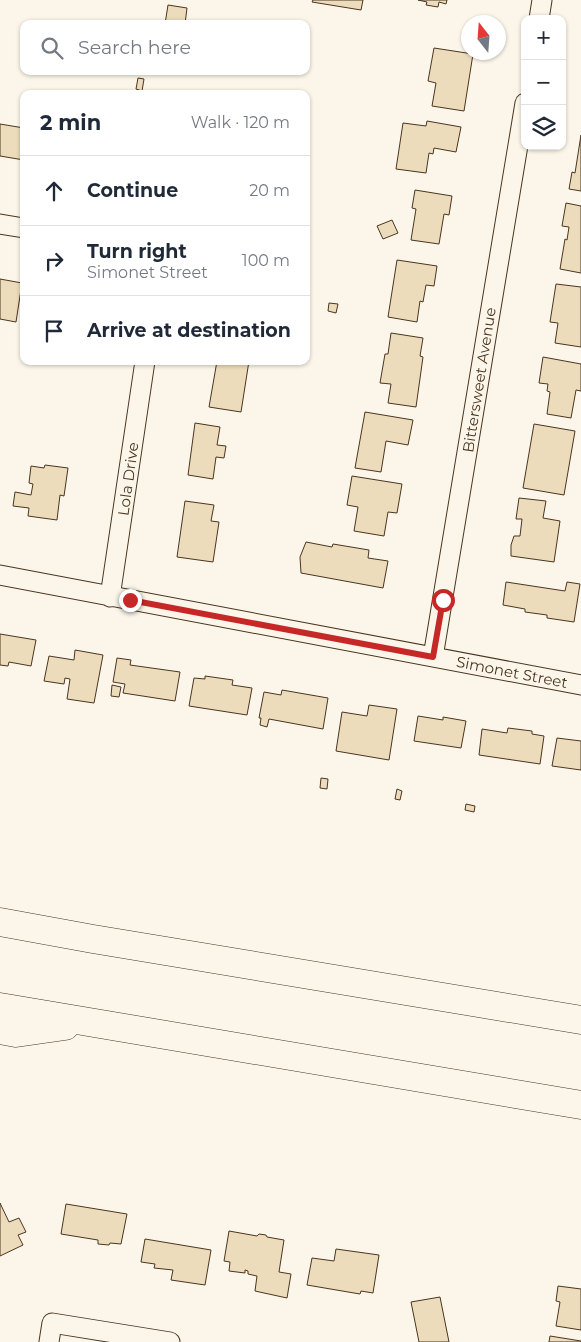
<!DOCTYPE html>
<html lang="en">
<head>
<meta charset="utf-8">
<style>
  :root { --surface:#fff; --page:#f2f2f3; --text:#1f2937; --muted:#747a83; --line:#e0e1e3 }
  body { margin:0; font-family:Montserrat,sans-serif; background:var(--page); color:var(--text) }
  .controls { position:absolute; right:15px; top:15px; display:grid; overflow:hidden; border-radius:10px; box-shadow:0 1px 4px #0004 }
  .controls button { width:45px; height:45px; display:grid; place-items:center; padding:0; border:0; border-bottom:1px solid var(--line); background:var(--surface); color:var(--text); font:25px sans-serif }
  .compass { position:absolute; left:461px; top:15px; width:45px; height:45px; border-radius:50%; background:var(--surface); box-shadow:0 1px 4px #0004; rotate:343deg }
  .stop { position:absolute; width:15px; height:15px; margin:-11px; border:4px solid #c62828; border-radius:50%; background:#fff }
  .stop.end { background:#c62828; border-color:#fff; box-shadow:0 1px 5px #0008 }
  .list { margin:0; padding:0; list-style:none }
  h2 { display:flex; justify-content:space-between; align-items:center; height:65px; margin:0; padding:0 20px; font-size:21px }
  h2 small { font-size:16px; font-weight:400; color:var(--muted) }
  .list li { display:grid; grid-template-columns:32px 1fr auto; gap:15px; align-items:center; box-sizing:border-box; height:70px; padding:0 20px; border-top:1px solid var(--line) }
  .list b { display:block; font-size:19px; white-space:nowrap }
  .list p { margin:0; font-size:16px; white-space:nowrap; color:var(--muted) }
  .list em { font-size:16px; font-style:normal; color:var(--muted) }
  .icon { flex:none; width:28px; height:28px; fill:none; stroke:currentColor; stroke-width:2; stroke-linecap:round; stroke-linejoin:round }
  .map { position:relative; flex:none; width:581px; height:1342px; overflow:hidden }
  .search { position:absolute; background:var(--surface); box-shadow:0 1px 4px #0004; left:20px; top:20px; width:290px; height:55px; display:flex; align-items:center; gap:12px; box-sizing:border-box; padding:0 18px; border-radius:10px; color:var(--muted); font-size:19px }
  .panel { position:absolute; background:var(--surface); box-shadow:0 1px 4px #0004; left:20px; top:90px; width:290px; height:275px; border-radius:10px }
  .map>svg:first-child { display:block }
  .building { fill:#ecdcbc; stroke:#4a3520 }
  .lines { fill:none; stroke-linecap:round; stroke-linejoin:round }
  .minor-casing { stroke:#4a3520; stroke-width:21 }
  .motorway-casing { stroke:#4a3520; stroke-width:29 }
  .minor { stroke:#fbf6e9; stroke-width:19 }
  .motorway { stroke:#fbf6e9; stroke-width:28 }
  .route { stroke:#c62828; stroke-width:6 }
  .labels { text-anchor:middle; dominant-baseline:central; stroke-width:4; stroke-linejoin:round; paint-order:stroke }
  .street-label { font-size:15px; fill:#4a3520; stroke:#fbf6e9 }
</style>
</head>
<body>
<div class="map">
<svg width="581" height="1342" viewBox="0 0 581 1342">
  <rect width="100%" height="100%" fill="#fbf6e9"/>
  <path class="building" d="M313,0H363L361,10L312,2Z
    M418,0H447L446,4L439,2L438,7L426,5L427,2Z
    M168,5L187,8L185,24H165Z
    M434,48L473,54L464,111L432,106L436,83L428,81Z
    M138,78L144,79L142,91L136,89Z
    M427,121L461,127L456,152L434,148L433,154L429,153L426,173L396,169L403,123L426,126Z
    M0,124L24,128V160L0,156Z
    M581,135V191L569,189L572,172L575,173Z
    M415,190L452,196L449,215L444,214L439,244L411,240L416,209L412,208Z
    M566,203L581,206V273L560,269L565,239L567,240L569,227L562,226Z
    M392,220L398,233L383,239L377,226Z
    M397,260L437,266L434,286L426,285L423,302L420,301L417,322L388,317Z
    M0,279L22,283L16,322L0,319Z
    M556,284L581,287V347L555,343L558,323L550,322Z
    M329,303L338,304L336,313L328,311Z
    M391,333L423,338L420,356L423,357L416,407L388,403L391,384L380,383L385,354H388Z
    M543,357L581,364V391L576,390L571,418L547,414L550,392L547,391L548,384L539,383Z
    M217,361H249L241,412L209,407Z
    M365,412L413,420L408,445L386,441L381,472L355,468Z
    M195,423L220,427L217,445L226,446L224,458L216,457L213,479L188,475Z
    M534,424L575,431L564,495L523,488Z
    M45,465L68,468L64,496L60,495L57,520L28,516L29,508L13,506L15,492L31,495L33,484L29,483L31,466L44,468Z
    M352,476L402,484L397,513L388,512L384,536L354,531L358,507L347,505Z
    M519,498L546,501L543,518L560,521L554,562L511,556V545L514,536H520L522,519H516Z
    M185,501L214,505L211,521L219,522L213,562L177,557Z
    M306,542L332,547L333,544L369,550L368,558L388,561L383,588L301,573L300,557Z
    M506,582L565,591L567,582L580,584L574,622L547,618V615L525,612V609L503,605Z
    M0,634L36,640L31,666L9,662L8,666L0,665Z
    M75,650L103,655L94,703L67,699L70,679L65,678L64,684L44,681L49,656L74,660Z
    M117,658L131,660L130,665L180,672L175,701L123,693L125,684L113,682Z
    M205,676L233,680L232,685L252,688L247,715L189,706L194,678L205,679Z
    M112,685L121,687L119,697L111,696Z
    M282,690L328,698L323,729L269,719L267,727L260,725L261,718H259L264,692L281,695Z
    M369,705L397,709L389,760L336,751L342,712L367,716Z
    M418,716L443,720V717L466,721L461,748L414,741Z
    M508,728L532,731V734L544,736L540,764L479,755L482,729L507,733Z
    M557,738L581,741V770L552,766Z
    M321,778L328,779L327,789L320,788Z
    M397,789L402,791L400,800L395,799Z
    M466,804L475,806L474,812L465,810Z
    M0,1203L9,1222L19,1218L26,1232L18,1235L23,1245L0,1256Z
    M66,1204L127,1214L121,1244L110,1243L109,1245L98,1244V1240L61,1234Z
    M229,1231L257,1236L259,1234L266,1235L267,1237L284,1240L279,1272L291,1274L287,1298L255,1291L257,1276L248,1274V1271L245,1270V1273L229,1271L230,1262L224,1261Z
    M145,1239L211,1250L205,1285L171,1280L173,1270L154,1268L155,1264L141,1262Z
    M336,1249L379,1255L373,1293L361,1291L360,1294L307,1285L312,1258L334,1261Z
    M558,1286L581,1289V1330L556,1326L560,1302L556,1301Z
    M440,1297L449,1342H419L411,1302Z
    M550,1336L581,1341V1342H549Z"/>
  <g class="lines">
    <g class="minor-casing">
      <path id="minor" d="M539,19L542,0
        M0,224L24,228
        M0,575L581,685
        M110,597L145,361
        M433,657L525,103
        M49,1342L52,1323L170,1342"/>
    </g>
    <g class="motorway-casing">
      <path id="motorway" d="M0,922L93,939L581,1020
        M0,1007L581,1105
        M0,1030L16,1033L65,1026"/>
    </g>
    <use href="#minor" class="minor"/>
    <use href="#motorway" class="motorway"/>
  </g>
  <g class="lines">
    <path class="route" d="M130,600L433,657L443,600"/>
  </g>
  <g class="labels">
    <g class="street-label">
      <text transform="translate(479 380) rotate(-81)">Bittersweet Avenue</text>
      <text transform="translate(128 479) rotate(-82)">Lola Drive</text>
      <text transform="translate(512 672) rotate(11)">Simonet Street</text>
    </g>
  </g>
</svg>
<div class="controls">
<button>+</button>
<button>−</button>
<button><svg class="icon" aria-label="layers" viewBox="0 0 24 24"><path d="M12 4l9 5-9 5-9-5zM3 14l9 5 9-5"/></svg></button>
</div>
<svg class="compass" viewBox="-18 -18 36 36"><path d="M0-13l5 13h-10z" fill="#e53935"/><path d="M0 13l5-13h-10z" fill="#747a83"/></svg>
<div class="stop" style="left:443px;top:600px"></div>
<div class="stop end" style="left:130px;top:600px"></div>
<div class="search"><svg class="icon" aria-label="search" viewBox="0 0 24 24"><circle cx="10" cy="10" r="6"/><path d="M15 15l6 6"/></svg>Search here</div>
<section class="panel">
<h2>2 min<small>Walk · 120 m</small></h2>
<ul class="list">
<li><svg class="icon" aria-label="ahead" viewBox="0 0 24 24"><path d="M12 20V5M6 11l6-6 6 6"/></svg><div><b>Continue</b></div><em>20 m</em></li>
<li><svg class="icon" aria-label="right" viewBox="0 0 24 24"><path d="M7 20v-9h11M14 6l5 5-5 5"/></svg><div><b>Turn right</b><p>Simonet Street</p></div><em>100 m</em></li>
<li><svg class="icon" aria-label="arrive" viewBox="0 0 24 24"><path d="M6 21V4h12l-3 4 3 4H6"/></svg><div><b>Arrive at destination</b></div></li>
</ul>
</section>
</div>
</body>
</html>
